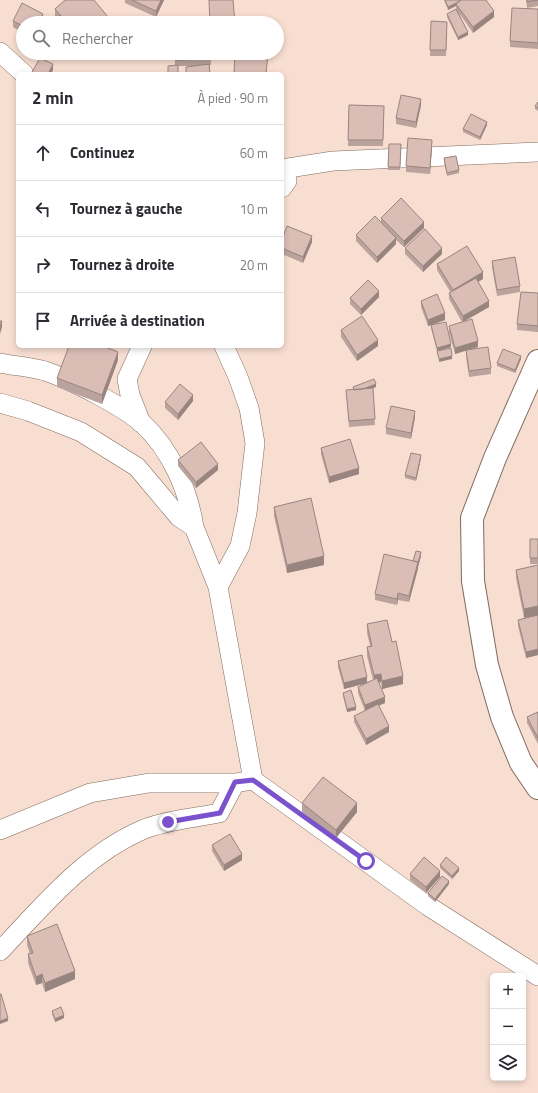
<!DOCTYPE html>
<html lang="fr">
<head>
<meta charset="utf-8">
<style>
  :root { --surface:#fff; --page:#f7f7f7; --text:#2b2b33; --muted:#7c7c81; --line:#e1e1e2 }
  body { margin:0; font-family:"Titillium Web",sans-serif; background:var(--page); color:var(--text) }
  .controls { position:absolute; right:12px; bottom:12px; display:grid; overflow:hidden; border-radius:6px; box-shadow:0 2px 6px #0003 }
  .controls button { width:36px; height:36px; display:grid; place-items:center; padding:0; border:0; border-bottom:1px solid var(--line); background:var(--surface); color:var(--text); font:20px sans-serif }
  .stop { position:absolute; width:12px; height:12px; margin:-9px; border:3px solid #7a52cb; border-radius:50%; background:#fff }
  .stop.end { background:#7a52cb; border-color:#fff; box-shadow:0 1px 4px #0008 }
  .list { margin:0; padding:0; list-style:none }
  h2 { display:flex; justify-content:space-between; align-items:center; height:52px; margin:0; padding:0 16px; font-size:17px }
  h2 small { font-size:13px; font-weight:400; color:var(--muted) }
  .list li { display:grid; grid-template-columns:26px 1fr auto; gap:12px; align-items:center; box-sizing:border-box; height:56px; padding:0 16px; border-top:1px solid var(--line) }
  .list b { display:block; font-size:15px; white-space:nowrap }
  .list em { font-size:13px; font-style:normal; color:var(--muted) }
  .icon { flex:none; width:22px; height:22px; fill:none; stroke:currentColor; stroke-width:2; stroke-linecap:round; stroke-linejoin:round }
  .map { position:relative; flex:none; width:538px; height:1093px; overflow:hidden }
  .search { position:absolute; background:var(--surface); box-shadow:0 2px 6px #0003; left:16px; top:16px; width:268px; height:44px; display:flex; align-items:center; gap:10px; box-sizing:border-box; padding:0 14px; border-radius:22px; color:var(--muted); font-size:15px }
  .panel { position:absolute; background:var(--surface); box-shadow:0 2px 6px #0003; left:16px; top:72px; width:268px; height:276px; border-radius:6px }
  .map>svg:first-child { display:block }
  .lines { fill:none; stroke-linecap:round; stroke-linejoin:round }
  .street-casing { stroke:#806a5e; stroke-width:20 }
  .secondary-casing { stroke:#806a5e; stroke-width:24 }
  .street { stroke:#fff; stroke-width:19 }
  .secondary { stroke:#fff; stroke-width:22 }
  .wall { fill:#bba39d }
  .shaded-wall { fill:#99857f }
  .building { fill:#dabeb6; stroke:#99857f }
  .route { stroke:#7a52cb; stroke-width:5 }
</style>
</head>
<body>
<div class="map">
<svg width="538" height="1093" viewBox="0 0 538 1093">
  <rect width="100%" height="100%" fill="#f8ded1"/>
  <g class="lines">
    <g class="street-casing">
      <path id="street" d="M0,52L24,74
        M282,169L333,161L538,152
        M282,188L287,181L286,169
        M0,363C15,366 31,367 45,371C63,377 81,386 98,395C113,403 129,412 142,423C171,450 188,489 194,527
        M0,403L28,411L81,432L137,467L179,517L194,527L218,587L253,780
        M141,423L130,395L127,379L142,346
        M218,587L240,546L247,513L255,443L249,408L238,377L224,346
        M0,830L90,793L149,783H235L253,780L428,906L538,976
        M0,951C42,907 84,855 142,830C166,820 194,818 219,813L235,783"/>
    </g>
    <g class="secondary-casing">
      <path id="secondary" d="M538,361L495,458L472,518L473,581L487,665L502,717L521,763L538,788"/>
    </g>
    <use href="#street" class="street"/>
    <use href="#secondary" class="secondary"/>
  </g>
  <path class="wall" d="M125,0H164L156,17L125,3Z
    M444,0H486L494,17L473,33L459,13L468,35L458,40L447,17V14L456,9V6L448,10Z
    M526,0H538V6L527,8Z
    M55,9L113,23H60L55,17Z
    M538,9V49L510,47V41Z
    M43,20L41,23H23V33L13,27V21Z
    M431,21L447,22L446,56H430Z
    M36,53H51L47,59Z
    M175,53H211V65H209L210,74H186V67L195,66H175Z
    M538,102V111L535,109V106Z
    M349,105L384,106L383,146H348Z
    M421,105L416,128L396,124V118Z
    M487,125L480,140L463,132V129Z
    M389,144H401L400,170H388Z
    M432,146L430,174L406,172V166Z
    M444,158L459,170V173L447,176L444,162Z
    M381,218L424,228L404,247L396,240V244L377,263L356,241V235L381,222Z
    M282,239L312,242L303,263L282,254Z
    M405,248L442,254L423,272L405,254Z
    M492,261L520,286V292L497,296L492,267Z
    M437,264L483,279L478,282L489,307L464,321L478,347L469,350L491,368V374L469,377L466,356V350L455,354L449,332V326L462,322L449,299V293H451L437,270Z
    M538,293V332L517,330V324Z
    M379,297L361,315L350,304V298Z
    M421,301L445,320L432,325L451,347L437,351L431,328V325L428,326L421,307Z
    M341,330L378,346L357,361L341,337Z
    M521,359L515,373L497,366V363Z
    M118,360L102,404L57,387V378Z
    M353,387H376L372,388L375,425L349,427L346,390H353Z
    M193,401L178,420L165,408V402Z
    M415,417L411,439L386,434V428Z
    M321,448L359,474L329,483L321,454Z
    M421,458L416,481L405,478V475Z
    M178,460L218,470L196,488L178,466Z
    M274,507L324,565L287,573L274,516Z
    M530,539H538V564H530Z
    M421,556L418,567V566L409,602L398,600L397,605L375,600V594L413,561Z
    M538,565L524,618L516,578V570Z
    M538,615V655L526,658L518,626V620Z
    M367,624L392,642L403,684L382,689L381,682L379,683L385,703L378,706L389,732L366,745L354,722V716L365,711L358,693V687L363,684L344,689L338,667V661L367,682L373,680L367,656V647L370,646L367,633Z
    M343,693L356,710L347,712L343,696Z
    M538,712V744L527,723V717Z
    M302,803L357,812L336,838L302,812Z
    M212,845L242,860L224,871L212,851Z
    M440,865L459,871L452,879L440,868Z
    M410,874L440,877L426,893L410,880Z
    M449,884L435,902L428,896V893Z
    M27,936L75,979L45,992L42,983L36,985L28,963V954H30L27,945Z
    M52,1011L64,1018L55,1022L52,1014Z"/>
  <path class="shaded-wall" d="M161,0H164L156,17V11Z
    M463,0L456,4V6L448,10V7Z
    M494,11V17L473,33V27Z
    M43,14V20L41,23H38Z
    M468,32V35L458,40V37Z
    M47,53H51L47,59Z
    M53,64V70L51,74H48Z
    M421,99V105L416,128V122Z
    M487,122V125L480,140V137Z
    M432,140V146L430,174V168Z
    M424,222V228L404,247V241Z
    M312,236V242L303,263V257Z
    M396,238V244L377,263V257Z
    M442,248V254L423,272V266Z
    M483,272V279L453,296V290Z
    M379,291V297L361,315V309Z
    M489,301V307L463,322V316Z
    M445,313V320L428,326V320Z
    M2,321V327L0,334V328Z
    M378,340V346L357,361V355Z
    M478,341V347L455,354V348Z
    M451,344V347L437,351V348Z
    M118,352V360L102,404V395Z
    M452,356V359L439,362V359Z
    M521,356V359L515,373V370Z
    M376,384V387L355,395V392Z
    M193,395V401L178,420V414Z
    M415,411V417L411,439V433Z
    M421,455V458L416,481V478Z
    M218,464V470L196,488V482Z
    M359,468V474L329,483V477Z
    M421,552V556L418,567V563Z
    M324,556V565L287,573V565Z
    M418,562V569L409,602V596Z
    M398,593V600L397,605V599Z
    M538,606V615L524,618V609Z
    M538,649V655L526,658V652Z
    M381,674V682L374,684V675Z
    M403,676V684L382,689V681Z
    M367,677V683L344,689V683Z
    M385,697V703L365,711V705Z
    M356,707V710L347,712V709Z
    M389,726V732L366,745V739Z
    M357,803V812L336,838V830Z
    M242,854V860L224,871V865Z
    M459,868V871L452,879V876Z
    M440,871V877L426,893V887Z
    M449,881V884L435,902V899Z
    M75,971V979L45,992V983Z
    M42,974V983L36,985V977Z
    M64,1015V1018L55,1022V1019Z
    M8,1018V1021L0,1024V1021Z"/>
  <path class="building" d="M65,0H94L113,23H67L55,9Z
    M132,0H161L156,11Z
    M209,0H233L235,23H210Z
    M445,0H461L458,2L448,7Z
    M461,0H486L494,11L473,27L456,4Z
    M527,0H538L527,2Z
    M22,3L43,14L38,23H23V26L13,21Z
    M512,8L538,9V43L510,41Z
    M456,9L468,32L458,37L447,14Z
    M431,21L447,22L446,50H430Z
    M175,53H211V59L175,60Z
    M235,53H268L266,74H234Z
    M40,58L53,64L48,74H31Z
    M209,64L210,74H186V67Z
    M178,65V74H168V66Z
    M401,95L421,99L416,122L396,118Z
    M538,102V108L535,106Z
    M349,105L384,106L383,140H348Z
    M471,114L487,122L480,137L463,129Z
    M408,138L432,140L430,168L406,166Z
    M389,144H401L400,167H388Z
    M456,156L459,170L447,173L444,158Z
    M401,198L424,222L404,241L381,218Z
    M375,216L396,238L377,257L356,235Z
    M287,226L312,236L303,257L282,248V239Z
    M425,229L442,248L423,266L405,248Z
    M467,246L483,272L453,290L437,264Z
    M515,257L520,286L497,290L492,261Z
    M476,278L489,301L463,316L449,293Z
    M368,280L379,291L361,309L350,298Z
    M521,292L538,293V326L517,324Z
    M437,294L445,313L428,320L421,301Z
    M362,316L378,340L357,355L341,330Z
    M472,319L478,341L455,348L449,326Z
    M0,321H2L0,328Z
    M446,322L451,344L437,348L431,325Z
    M69,346H103L118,352L102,395L57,378Z
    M488,347L491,368L469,371L466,350Z
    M451,348L452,356L439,359L437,351Z
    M503,349L521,356L515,370L497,363Z
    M374,379L376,384L363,389L354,390L353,387Z
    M180,384L193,395L178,414L165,402Z
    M373,388L375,419L349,421L346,390Z
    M391,406L415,411L411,433L386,428Z
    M350,439L359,468L329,477L321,448Z
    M201,442L218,464L196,482L178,460Z
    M411,453L421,455L416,478L405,475Z
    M311,498L324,556L287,565L274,507Z
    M530,539H538V558H530Z
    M416,551L421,552L418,563V562L413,561Z
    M384,554L418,562L409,596L398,593L397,599L375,594Z
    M538,565V606L524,609L516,570Z
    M538,615V649L526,652L518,620Z
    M387,620L392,642L396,641L403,676L382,681L381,674L374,675L367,647L372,646L367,624Z
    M362,655L367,677L344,683L338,661Z
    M377,678L385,697L365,705L358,687Z
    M351,690L356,707L347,709L343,693Z
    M378,704L389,726L366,739L354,716Z
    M538,712V738L527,717Z
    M323,777L357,803L336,830L302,803Z
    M230,834L242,854L224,865L212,845Z
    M424,857L440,871L426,887L410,874Z
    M446,857L459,868L452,876L440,865Z
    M442,876L449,881L435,899L428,893Z
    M57,924L75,971L45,983L42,974L36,977L28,954L33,953L27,936Z
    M0,994H1L8,1018L0,1021Z
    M61,1007L64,1015L55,1019L52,1011Z"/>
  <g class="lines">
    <path class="route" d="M168,822L220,813L235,782L253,780L366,861"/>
  </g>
</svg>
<div class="controls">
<button>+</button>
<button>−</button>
<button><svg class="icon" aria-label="layers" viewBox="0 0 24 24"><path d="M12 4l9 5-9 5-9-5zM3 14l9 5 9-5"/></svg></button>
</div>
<div class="stop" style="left:366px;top:861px"></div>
<div class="stop end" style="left:168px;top:822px"></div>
<div class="search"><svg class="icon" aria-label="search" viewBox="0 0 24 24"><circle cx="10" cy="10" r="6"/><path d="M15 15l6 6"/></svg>Rechercher</div>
<section class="panel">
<h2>2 min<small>À pied · 90 m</small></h2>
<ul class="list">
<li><svg class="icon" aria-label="ahead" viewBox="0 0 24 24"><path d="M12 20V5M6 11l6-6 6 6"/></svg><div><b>Continuez</b></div><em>60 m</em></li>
<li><svg class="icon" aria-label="left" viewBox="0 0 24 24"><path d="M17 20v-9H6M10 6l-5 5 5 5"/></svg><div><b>Tournez à gauche</b></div><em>10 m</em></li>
<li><svg class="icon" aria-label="right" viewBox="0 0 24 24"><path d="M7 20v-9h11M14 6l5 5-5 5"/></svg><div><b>Tournez à droite</b></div><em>20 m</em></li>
<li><svg class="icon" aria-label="arrive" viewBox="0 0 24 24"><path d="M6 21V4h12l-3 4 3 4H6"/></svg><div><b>Arrivée à destination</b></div></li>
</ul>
</section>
</div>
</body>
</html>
